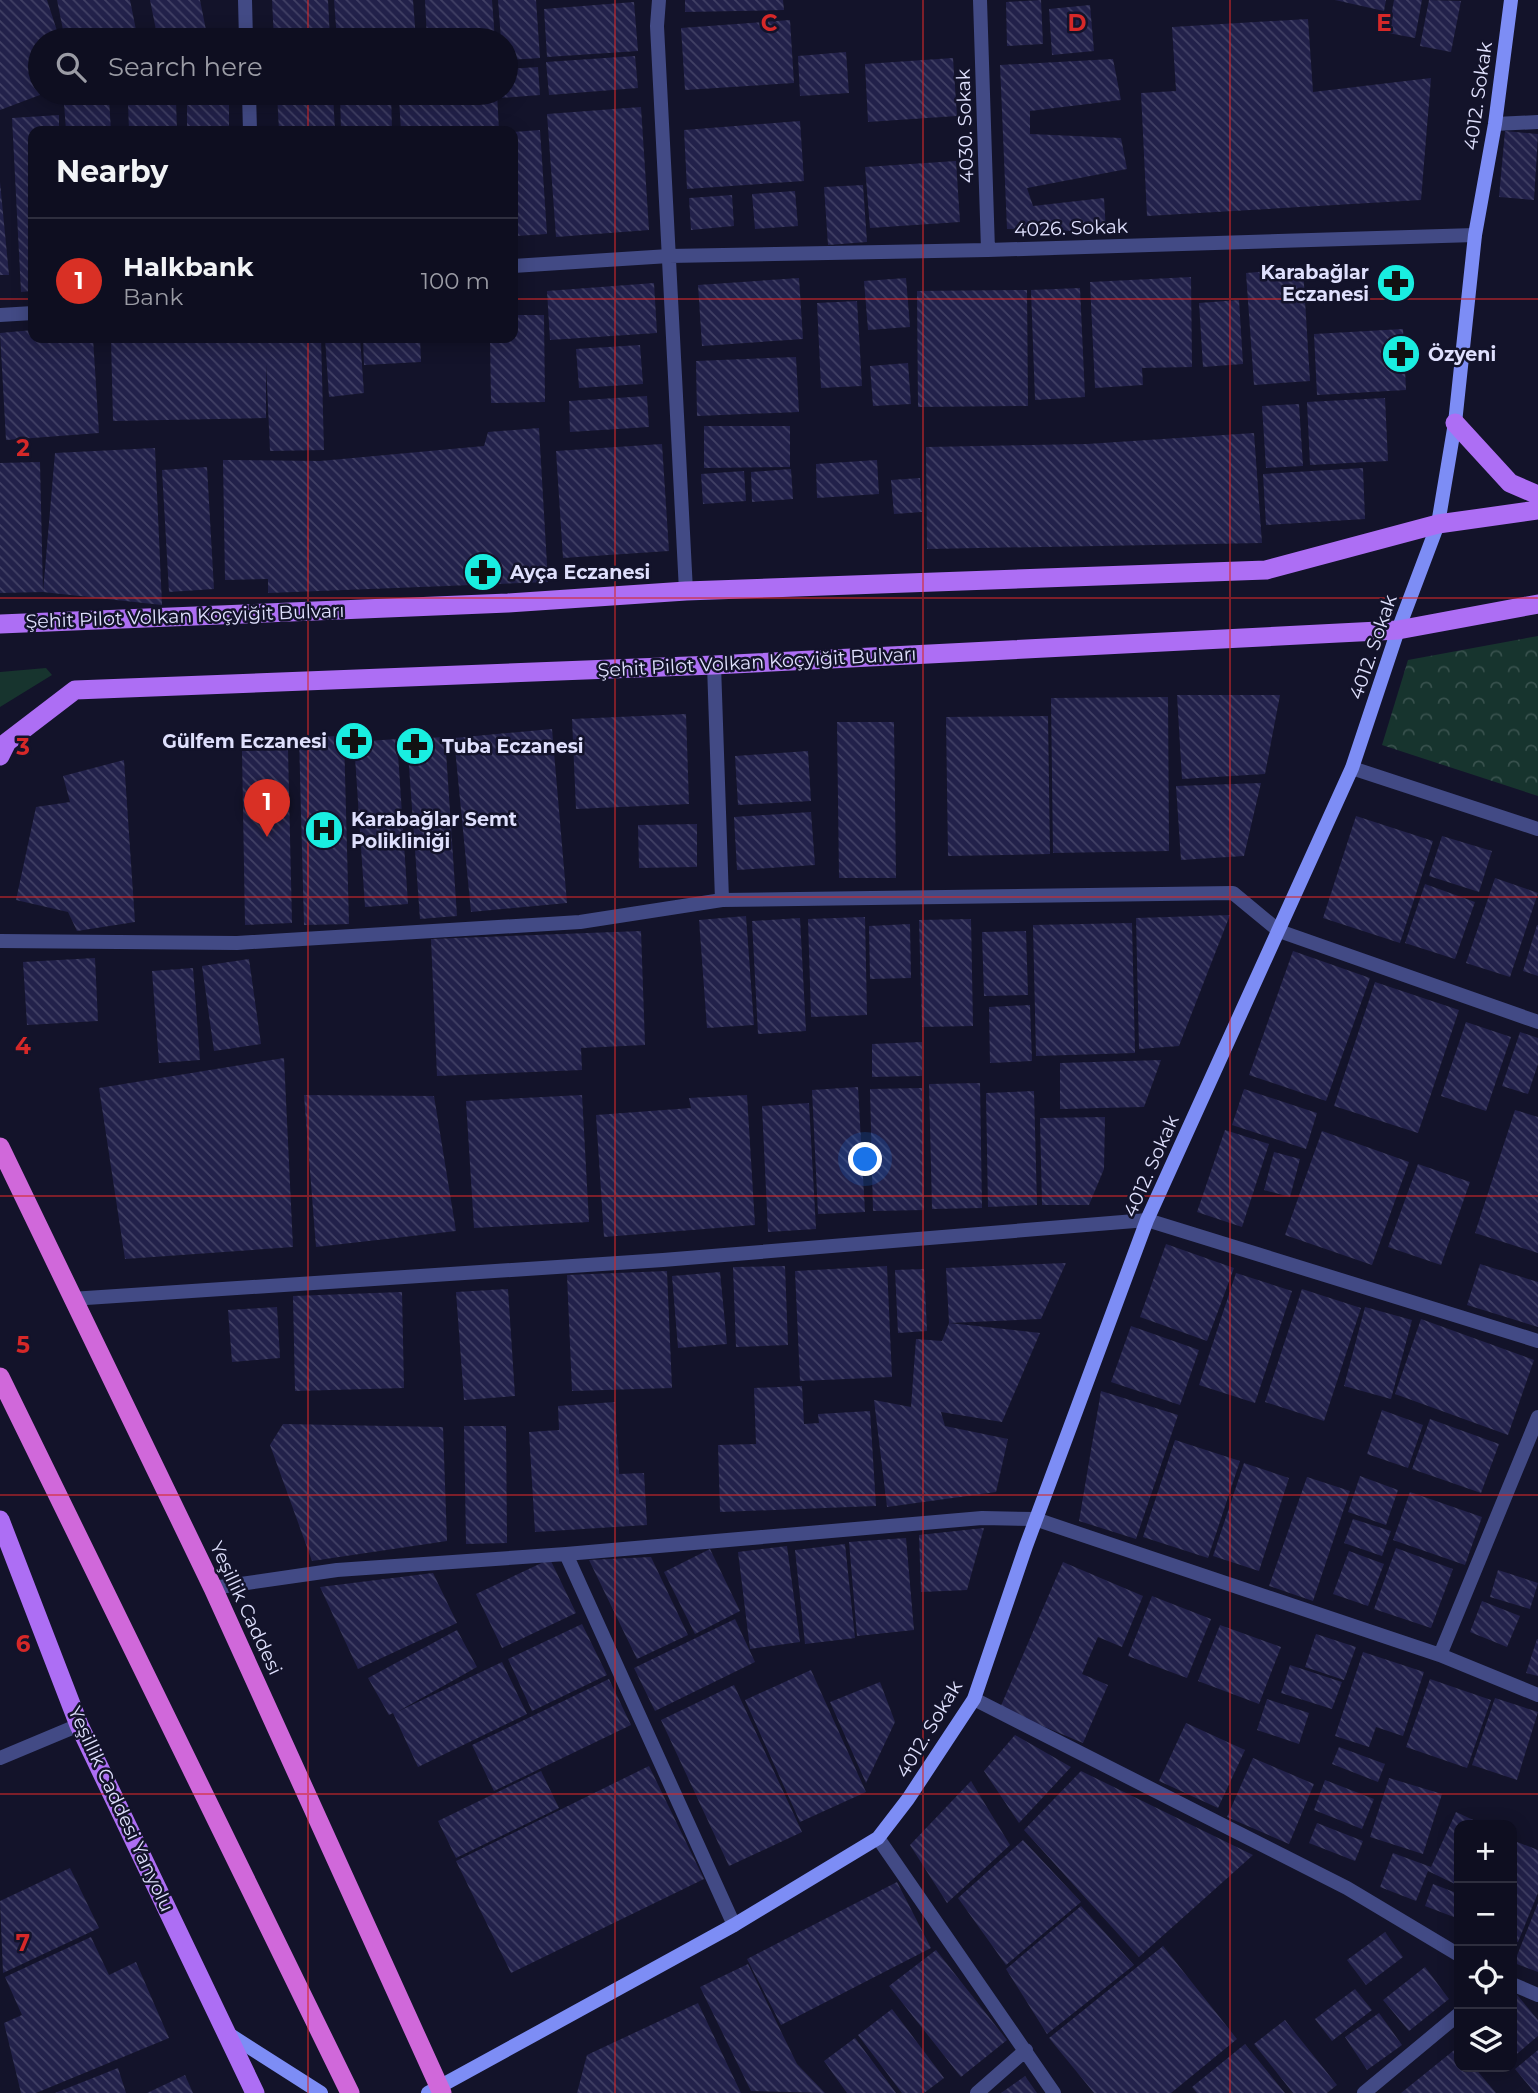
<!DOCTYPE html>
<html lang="en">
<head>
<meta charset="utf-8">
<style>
  :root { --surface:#0e0e20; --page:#1c1c2d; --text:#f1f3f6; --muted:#9b9ca5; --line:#2e2e3e; --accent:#d93025 }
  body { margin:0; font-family:Montserrat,sans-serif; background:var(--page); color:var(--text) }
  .controls { position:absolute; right:21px; bottom:21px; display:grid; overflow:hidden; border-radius:14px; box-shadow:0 4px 18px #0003 }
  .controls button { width:63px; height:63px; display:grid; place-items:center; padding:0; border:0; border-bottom:2px solid var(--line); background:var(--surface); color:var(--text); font:35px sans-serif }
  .you { position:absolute; left:866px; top:1160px; width:24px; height:24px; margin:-18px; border:5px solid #fff; border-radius:50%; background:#1a73e8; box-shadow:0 0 0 10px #1a73e833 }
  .badge { display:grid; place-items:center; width:46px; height:46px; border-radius:50%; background:var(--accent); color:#fff; font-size:23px; font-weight:700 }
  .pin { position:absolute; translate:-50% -58px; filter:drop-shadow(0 2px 4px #0008) }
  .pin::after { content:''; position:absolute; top:37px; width:24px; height:21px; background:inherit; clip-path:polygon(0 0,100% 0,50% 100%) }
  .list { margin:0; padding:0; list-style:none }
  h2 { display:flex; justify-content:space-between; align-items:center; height:91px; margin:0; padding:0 28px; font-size:30px }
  h2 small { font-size:23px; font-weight:400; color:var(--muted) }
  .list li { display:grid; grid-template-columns:46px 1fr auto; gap:21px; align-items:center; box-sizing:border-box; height:126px; padding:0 28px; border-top:2px solid var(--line) }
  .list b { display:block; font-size:26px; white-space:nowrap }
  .list p { margin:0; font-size:23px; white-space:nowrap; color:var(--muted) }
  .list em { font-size:23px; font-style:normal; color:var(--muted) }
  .icon { flex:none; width:38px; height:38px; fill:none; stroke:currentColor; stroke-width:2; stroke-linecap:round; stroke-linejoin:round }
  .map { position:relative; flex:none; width:1538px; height:2093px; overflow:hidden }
  .search { position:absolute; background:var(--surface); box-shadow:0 4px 18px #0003; left:28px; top:28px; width:490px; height:77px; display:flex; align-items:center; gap:18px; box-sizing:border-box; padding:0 24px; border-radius:38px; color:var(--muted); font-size:26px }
  .panel { position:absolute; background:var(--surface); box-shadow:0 4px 18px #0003; left:28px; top:126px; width:490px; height:217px; border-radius:14px }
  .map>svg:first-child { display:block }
  .green { fill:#17342e }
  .park { fill:url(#park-crowns) }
  .building { fill:url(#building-back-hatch) }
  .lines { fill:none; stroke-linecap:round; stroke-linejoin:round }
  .minor { stroke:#424a85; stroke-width:14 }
  .secondary { stroke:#7d8df5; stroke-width:14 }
  .primary { stroke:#ad6ef4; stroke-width:19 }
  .trunk { stroke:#d068da; stroke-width:19 }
  .grid { fill:none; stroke:#d62828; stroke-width:2; stroke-opacity:0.55 }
  .labels { text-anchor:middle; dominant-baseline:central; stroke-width:5; stroke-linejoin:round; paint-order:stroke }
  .street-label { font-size:19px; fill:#dfe0fd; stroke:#13132a }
  .poi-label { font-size:19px; font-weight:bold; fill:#dfe0fd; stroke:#13132a; text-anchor:start }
  .grid-label { font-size:23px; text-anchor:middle; font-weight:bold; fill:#d62828; stroke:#13132a; stroke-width:5; stroke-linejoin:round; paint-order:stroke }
</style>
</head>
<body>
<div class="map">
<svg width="1538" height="2093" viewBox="0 0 1538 2093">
  <defs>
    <pattern id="park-crowns" width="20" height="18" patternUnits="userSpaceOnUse" patternTransform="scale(1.75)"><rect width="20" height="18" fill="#17342e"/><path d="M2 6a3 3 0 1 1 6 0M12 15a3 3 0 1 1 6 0" fill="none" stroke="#38514d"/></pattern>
    <pattern id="building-back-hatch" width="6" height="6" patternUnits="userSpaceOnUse" patternTransform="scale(1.75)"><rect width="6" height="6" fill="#22214a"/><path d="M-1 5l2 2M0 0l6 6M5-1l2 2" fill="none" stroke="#424165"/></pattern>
  </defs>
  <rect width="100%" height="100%" fill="#13132a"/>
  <path class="green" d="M46,668L52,675L0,707V672Z"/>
  <path class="park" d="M1538,636V796L1382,745L1408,660Z"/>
  <path class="building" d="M0,0H47L60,40H40V95L0,110Z
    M57,0H130L138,40H65Z
    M150,0H200L208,40H158Z
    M272,0H328L330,40H274Z
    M334,0H413L416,40H337Z
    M425,0H492L495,40H427Z
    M498,0H536L540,58L506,60V40H501Z
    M685,0H783L784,10L685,12Z
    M1041,0L1043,44L1007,46L1006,2Z
    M1335,0H1386L1384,11Z
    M1394,0H1422L1415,38L1388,33Z
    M1429,0L1461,1L1451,52L1420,46Z
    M634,2L638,51L547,57L544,9Z
    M1090,5L1094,51L1052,55L1049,9Z
    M1308,19L1313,92L1431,78L1421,200L1147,216L1141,93L1176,91L1172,27Z
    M790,20L794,83L685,90L681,28Z
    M846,52L849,93L800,96L798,56Z
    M635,56L638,88L549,95L546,62Z
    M953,58L957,116L868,122L865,64Z
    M1113,59L1121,100L1030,111V134L1121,138L1127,169L1027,188L1033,206L1104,198L1106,232L1007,229L1000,65Z
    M538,67L540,95L500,98V93H506V69Z
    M191,93H229V131H187V94Z
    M277,93H333L335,131H279Z
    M391,93L392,131H341L340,94Z
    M497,93L499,131H401L399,99Z
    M109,99L111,131H66L64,103Z
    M176,101L177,131H129L128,103Z
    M641,107L649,230L556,237L547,114Z
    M59,115V131H33V291L21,292L12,118Z
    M800,121L804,181L687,189L684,130Z
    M540,130L547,234L516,236L513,132Z
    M1505,131L1538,134L1534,200L1499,197Z
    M956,161L960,222L870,228L865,167Z
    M0,182L9,275H0Z
    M863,185L867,242L828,245L824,187Z
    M795,191L798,226L755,229L752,194Z
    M732,195L734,226L691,230L689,198Z
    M1303,268L1310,381L1254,385L1246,273Z
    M1191,277L1192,367L1142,368L1143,385L1095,388L1090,282Z
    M799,278L803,339L702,346L698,285Z
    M906,278L910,327L868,330L864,281Z
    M654,283L657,333L550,340L547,291Z
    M1080,288L1085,397L1035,400L1031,290Z
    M1027,290L1028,406L918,407L917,291Z
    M1239,300L1243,364L1203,367L1199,303Z
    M857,301L862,386L821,388L817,303Z
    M513,315H544L545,402L491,403L490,338H513Z
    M1403,329L1406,390L1317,395L1314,334Z
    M33,330V338H93L99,433L6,440L0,333Z
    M111,338H321L324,450L270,451L266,363V418L113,421Z
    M325,338H360L364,393L329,397Z
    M363,338H420L421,362L364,365Z
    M425,338H467V340L425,342Z
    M640,345L643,384L579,388L576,349Z
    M796,357L799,412L697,416L696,361Z
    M908,363L911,404L873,406L870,366Z
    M647,396L649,427L570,432L569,401Z
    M1385,398L1388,461L1310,465L1307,402Z
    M1299,404L1303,466L1266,468L1262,406Z
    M704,426H790V467L704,468Z
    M539,428L548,582L268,593V579L225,580L223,460L320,461L484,446L488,432Z
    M1254,433L1262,543L927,549L926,447L1087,444Z
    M662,444L669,551L563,558L556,451Z
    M155,448L162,605L43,592L55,453Z
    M877,460L879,494L817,498L816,464Z
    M40,462L43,592L0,593V463Z
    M207,467L214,589L169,592L162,470Z
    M1363,468L1365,519L1266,525L1263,474Z
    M791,469L793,499L752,502L751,472Z
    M744,471L746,501L703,504L701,474Z
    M920,478L922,512L894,514L891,480Z
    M1177,695H1280L1265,774L1182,779Z
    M1168,697L1169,851L1053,853L1051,698Z
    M686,714L689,804L576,809L572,719Z
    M1048,716L1050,854L948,856L946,717Z
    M837,722H894L896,878H839Z
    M552,729L567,903L471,912L454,738Z
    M344,736L349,924L304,925L299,737Z
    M445,737L457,916L420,919L407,739Z
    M397,739L408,904L365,907L354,742Z
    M288,750L292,923L245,925L242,751Z
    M808,751L811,801L738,805L735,756Z
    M124,760L135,922L77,931L68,912L16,900L36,807L70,802L63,776Z
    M1261,783L1244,856L1181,860L1176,786Z
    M811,812L815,865L737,870L734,817Z
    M1356,816L1433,841L1400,943L1323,918Z
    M697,824V867L639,868L638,825Z
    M1442,836L1492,851L1479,892L1429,876Z
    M1495,878L1538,893L1510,977L1466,963Z
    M1425,884L1475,902L1455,959L1405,943Z
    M1230,915L1179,1046L1139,1049L1136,918Z
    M746,916L754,1025L707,1028L699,920Z
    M865,917L867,1015L811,1017L808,919Z
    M800,918L806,1031L758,1034L752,921Z
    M971,919L973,1026L922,1027L919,920Z
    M1132,923L1135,1053L1036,1056L1033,925Z
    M910,924L911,978L870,979L869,926Z
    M1537,925H1538V976L1523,971Z
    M641,931L645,1045L581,1048L582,1070L437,1076L431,939Z
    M1026,931L1028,995L984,996L982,932Z
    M1293,951L1370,978L1326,1101L1249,1075Z
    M95,958L98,1021L27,1025L23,962Z
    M249,959L261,1044L214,1051L202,966Z
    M193,968L200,1060L159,1063L152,971Z
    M1375,982L1459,1010L1418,1133L1334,1106Z
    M1030,1005L1032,1061L990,1063L989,1007Z
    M1466,1022L1511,1037L1486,1111L1441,1096Z
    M1520,1032L1538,1038V1064L1528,1094L1502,1086Z
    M922,1042V1076L872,1077V1044Z
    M284,1058L293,1247L125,1259L99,1088Z
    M1161,1060L1144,1107L1060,1109V1063Z
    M980,1083L982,1208L932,1209L929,1084Z
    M858,1087L865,1212L818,1214L812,1090Z
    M922,1088L924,1210L873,1211L870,1089Z
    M1244,1089L1317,1113L1306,1149L1232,1125Z
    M1034,1091L1037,1205L988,1207L986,1093Z
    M304,1095L434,1096L456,1231L316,1247Z
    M582,1095L589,1222L474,1228L466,1101Z
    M747,1095L755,1225L604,1237L596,1115L691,1108L689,1098Z
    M809,1103L816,1229L768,1232L762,1106Z
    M1515,1110L1538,1117V1253L1475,1233Z
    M1105,1117L1104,1169L1089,1205H1042L1040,1118Z
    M1225,1130L1269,1144L1242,1227L1197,1212Z
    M1322,1131L1409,1162L1372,1265L1285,1235Z
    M1274,1152L1300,1159L1290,1197L1264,1190Z
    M1418,1164L1470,1182L1441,1265L1388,1247Z
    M1166,1244L1234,1268L1207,1341L1140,1317Z
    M1066,1263L1041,1319L949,1323L1040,1333L1002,1422L941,1412L945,1426L1008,1439L996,1492L887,1507L874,1400L911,1407L916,1339L942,1341L949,1323L946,1268Z
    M1480,1264L1538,1282V1327L1467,1305Z
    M785,1266L788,1345L736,1347L733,1267Z
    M887,1266L892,1377L800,1381L795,1271Z
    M924,1269L927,1331L898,1333L895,1270Z
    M667,1271L672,1388L572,1391L567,1275Z
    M720,1272L727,1344L678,1348L672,1276Z
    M1236,1273L1292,1291L1255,1403L1199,1385Z
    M508,1289L515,1396L464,1400L456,1292Z
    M1302,1289L1361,1308L1324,1421L1265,1402Z
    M402,1292L404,1388L295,1391L293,1296Z
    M277,1307L280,1358L232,1362L228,1310Z
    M1365,1307L1412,1320L1391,1399L1344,1386Z
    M1421,1319L1534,1360L1508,1435L1395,1394Z
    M1131,1326L1199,1350L1180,1405L1111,1382Z
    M802,1386L804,1424L819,1423L818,1414L870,1411L876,1506L720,1512L718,1445L756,1444L754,1388Z
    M1101,1391L1178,1415L1136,1539L1079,1521Z
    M615,1402L619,1474L644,1473L647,1525L535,1532L529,1432L559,1430L558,1406Z
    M1382,1410L1423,1425L1408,1468L1367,1454Z
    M1430,1419L1499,1444L1481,1493L1412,1469Z
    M283,1424L443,1427L447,1541L312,1561L270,1445Z
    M464,1426H506L507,1543L466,1544Z
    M1175,1440L1240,1461L1208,1558L1143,1537Z
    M1244,1463L1289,1478L1259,1571L1213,1556Z
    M1360,1476L1398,1490L1386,1525L1348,1512Z
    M1307,1477L1350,1491L1313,1601L1269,1586Z
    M1410,1492L1482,1517L1465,1565L1393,1540Z
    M1353,1519L1391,1531L1382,1556L1344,1543Z
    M984,1528L967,1590L921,1592L919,1535Z
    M906,1538L914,1630L857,1636L849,1542Z
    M845,1544L855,1638L805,1644L795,1550Z
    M787,1546L800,1642L750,1649L738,1552Z
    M1396,1548L1453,1569L1431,1628L1374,1609Z
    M710,1549L740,1611L695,1634L664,1572Z
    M1349,1551L1384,1564L1368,1606L1333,1594Z
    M651,1557L688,1635L637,1659L589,1560Z
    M550,1559L576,1613L502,1648L476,1594Z
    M1063,1562L1143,1596L1122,1647L1098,1637L1082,1674L1108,1685L1083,1743L1000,1708Z
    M1498,1570L1538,1583L1530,1609L1490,1597Z
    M433,1573L457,1623L358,1669L320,1587Z
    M1152,1596L1211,1619L1187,1678L1128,1656Z
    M1482,1601L1520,1616L1507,1647L1470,1632Z
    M735,1619L755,1662L655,1711L634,1668Z
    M582,1624L607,1675L532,1711L508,1659Z
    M1220,1625L1281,1647L1259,1704L1198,1681Z
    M457,1630L477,1667L397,1712L502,1662L527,1714L418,1767L393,1713L389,1715L368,1678Z
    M1316,1634L1356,1647L1344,1680L1305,1667Z
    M1537,1639H1538V1676L1526,1673Z
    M1363,1652L1424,1672L1403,1736L1376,1727L1369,1747L1335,1736Z
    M1290,1665L1342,1682L1332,1709L1281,1693Z
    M811,1670L866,1792L800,1822L745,1700Z
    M609,1679L631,1725L494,1791L472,1745Z
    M1430,1679L1491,1700L1467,1768L1406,1747Z
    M880,1682L895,1722L866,1783L830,1702Z
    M734,1685L802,1832L729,1866L661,1720Z
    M1495,1698L1538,1712L1517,1780L1472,1765Z
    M1267,1699L1309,1713L1299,1744L1257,1730Z
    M1186,1723L1245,1750L1218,1808L1159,1781Z
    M1015,1735L1071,1767L1019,1823L984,1771Z
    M1339,1747L1385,1764L1378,1782L1332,1764Z
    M1253,1758L1314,1784L1289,1844L1227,1817Z
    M649,1766L704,1879L511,1973L456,1861Z
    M541,1771L559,1808L456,1858L438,1821Z
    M1081,1771L1253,1855L1139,1957L1024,1830Z
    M1389,1778L1442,1794L1423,1854L1370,1837Z
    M1325,1780L1374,1799L1362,1829L1314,1810Z
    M971,1781L1010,1845L947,1903L910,1845Z
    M1456,1812L1484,1825H1459V1886L1428,1871L1416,1901L1380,1887L1393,1853L1431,1867Z
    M1317,1823L1363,1841L1355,1861L1309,1843Z
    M1023,1840L1081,1902L1006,1965L958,1898Z
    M1512,1840L1538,1850V1893L1518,1942L1512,1940Z
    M70,1868L99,1928L3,1973L0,1901Z
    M897,1882L931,1948L781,2025L747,1959Z
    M1433,1884L1459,1894V1919L1425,1906Z
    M1538,1903V1972L1514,1963Z
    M1081,1906L1134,1965L1047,2034L1006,1969Z
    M1385,1932L1403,1957L1366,1985L1347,1960Z
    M91,1937L109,1975L136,1962L169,2038L36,2093H21L4,2023L22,2015L5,1977Z
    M1163,1946L1237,2039L1171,2093H1094L1049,2038Z
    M936,1950L1007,2040L961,2077L889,1986Z
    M748,1964L797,2064L825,2093L751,2091L700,1987Z
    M1425,1967L1449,1999L1409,2031L1383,2000Z
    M1355,1989L1372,2010L1332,2041L1315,2019Z
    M1513,1990L1538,2020V2036L1512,2058Z
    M698,2003L741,2093H577L587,2055Z
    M892,2009L944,2078L924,2093H902L858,2035Z
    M1379,2013L1402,2045L1367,2070L1345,2037Z
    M1285,2020L1337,2085L1327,2093H1293L1254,2044Z
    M855,2038L896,2093H847L824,2061Z
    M1245,2044L1285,2093H1197L1192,2087Z
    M1458,2047L1459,2067H1474L1496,2093H1401Z
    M1538,2050V2093H1535L1515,2069Z
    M118,2068L126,2093H55Z
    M185,2075L193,2093H147Z
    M1025,2076L1037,2093H1001Z"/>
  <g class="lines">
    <path class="minor" d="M245,0L246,40
      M659,0L657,26L686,591
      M980,0L988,250
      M249,93L250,131
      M1495,124L1538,122
      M513,266L669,256L988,250L1475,235
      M0,315L33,313
      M714,665L722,900
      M1352,768L1538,829
      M0,941L237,943L580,922L722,900L1233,893L1279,931L1538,1022
      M71,1299L663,1260L1147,1220L1538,1341
      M566,1554L734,1925
      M213,1588L337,1570L566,1554L982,1518L1035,1519L1440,1655L1538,1695
      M1440,1655L1538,1417
      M974,1699L1347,1888L1459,1955
      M0,1758L79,1725
      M878,1838L1054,2093
      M1512,1984L1538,1995
      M977,2093L1026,2050
      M1364,2093L1459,2014"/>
    <path class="secondary" d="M227,2033L321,2093
      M428,2093L734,1925L878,1838L908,1799L974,1699L1026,1546L1147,1220L1352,768L1398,630L1438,524L1455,423L1475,235L1495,124L1511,0"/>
    <path class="primary" d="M1455,423L1510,483L1538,495
      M0,624L508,603L686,591L1266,570L1438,524L1538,510
      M0,756L7,742L75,690L714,665L1398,630L1538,604
      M0,1520L79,1725L255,2093"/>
    <path class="trunk" d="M0,1147L213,1588L442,2093
      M0,1377L350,2093"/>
  </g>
  <path class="grid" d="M308,0V40M615,0V2093M923,0V2093M1230,0V2093M308,93V131M0,299H33M513,299H1538M308,338V2093M0,598H1538M0,897H1538M0,1196H1538M0,1495H1538M0,1794H1538"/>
  <defs>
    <g id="pharmacy-disc" transform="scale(2.0125)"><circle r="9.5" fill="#19eee1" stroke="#13132a"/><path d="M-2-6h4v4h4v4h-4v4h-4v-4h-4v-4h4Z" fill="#111"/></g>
    <g id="hospital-disc" transform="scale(2.0125)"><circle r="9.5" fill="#19eee1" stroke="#13132a"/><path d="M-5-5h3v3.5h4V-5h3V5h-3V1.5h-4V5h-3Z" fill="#111"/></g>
  </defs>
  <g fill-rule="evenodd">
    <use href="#pharmacy-disc" x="1396" y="283"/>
    <use href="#pharmacy-disc" x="1401" y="354"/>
    <use href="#pharmacy-disc" x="483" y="572"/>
    <use href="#pharmacy-disc" x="354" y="741"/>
    <use href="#pharmacy-disc" x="415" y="746"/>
    <use href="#hospital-disc" x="324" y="830"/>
  </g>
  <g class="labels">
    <g class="street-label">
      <text transform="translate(1478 96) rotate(-82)">4012. Sokak</text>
      <text transform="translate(965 126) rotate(-92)">4030. Sokak</text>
      <text transform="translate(1071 228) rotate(-2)">4026. Sokak</text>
      <text transform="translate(185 616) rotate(-2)">Şehit Pilot Volkan Koçyiğit Bulvarı</text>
      <text transform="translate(1373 647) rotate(-71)">4012. Sokak</text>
      <text transform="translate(757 662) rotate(-3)">Şehit Pilot Volkan Koçyiğit Bulvarı</text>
      <text transform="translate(1151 1166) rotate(-66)">4012. Sokak</text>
      <text transform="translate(246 1608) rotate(65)">Yeşillik Caddesi</text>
      <text transform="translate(929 1729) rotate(-59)">4012. Sokak</text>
      <text transform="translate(121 1809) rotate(65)">Yeşillik Caddesi Yanyolu</text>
    </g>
    <g class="poi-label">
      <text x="1369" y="272" text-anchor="end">Karabağlar<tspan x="1369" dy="22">Eczanesi</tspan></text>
      <text x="1428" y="354">Özyeni</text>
      <text x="510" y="572">Ayça Eczanesi</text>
      <text x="327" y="741" text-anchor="end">Gülfem Eczanesi</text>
      <text x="442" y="746">Tuba Eczanesi</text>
      <text x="351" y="819">Karabağlar Semt<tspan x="351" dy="22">Polikliniği</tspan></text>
    </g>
  </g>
  <g class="grid-label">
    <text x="769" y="31">C</text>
    <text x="1077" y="31">D</text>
    <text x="1384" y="31">E</text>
    <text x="23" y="456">2</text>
    <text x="23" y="755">3</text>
    <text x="23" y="1054">4</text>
    <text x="23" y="1353">5</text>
    <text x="23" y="1652">6</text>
    <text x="23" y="1951">7</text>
  </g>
</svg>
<div class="controls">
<button>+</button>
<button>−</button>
<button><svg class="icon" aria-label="locate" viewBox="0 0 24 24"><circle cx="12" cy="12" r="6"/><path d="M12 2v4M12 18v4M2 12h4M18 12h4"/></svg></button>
<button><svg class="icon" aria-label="layers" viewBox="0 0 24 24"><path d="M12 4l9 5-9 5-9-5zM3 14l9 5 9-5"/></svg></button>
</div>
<div class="you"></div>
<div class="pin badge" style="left:267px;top:837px">1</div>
<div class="search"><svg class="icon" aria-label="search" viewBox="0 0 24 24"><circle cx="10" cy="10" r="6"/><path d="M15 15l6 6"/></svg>Search here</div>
<section class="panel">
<h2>Nearby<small></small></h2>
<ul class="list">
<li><span class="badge">1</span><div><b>Halkbank</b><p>Bank</p></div><em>100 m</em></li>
</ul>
</section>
</div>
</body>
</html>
